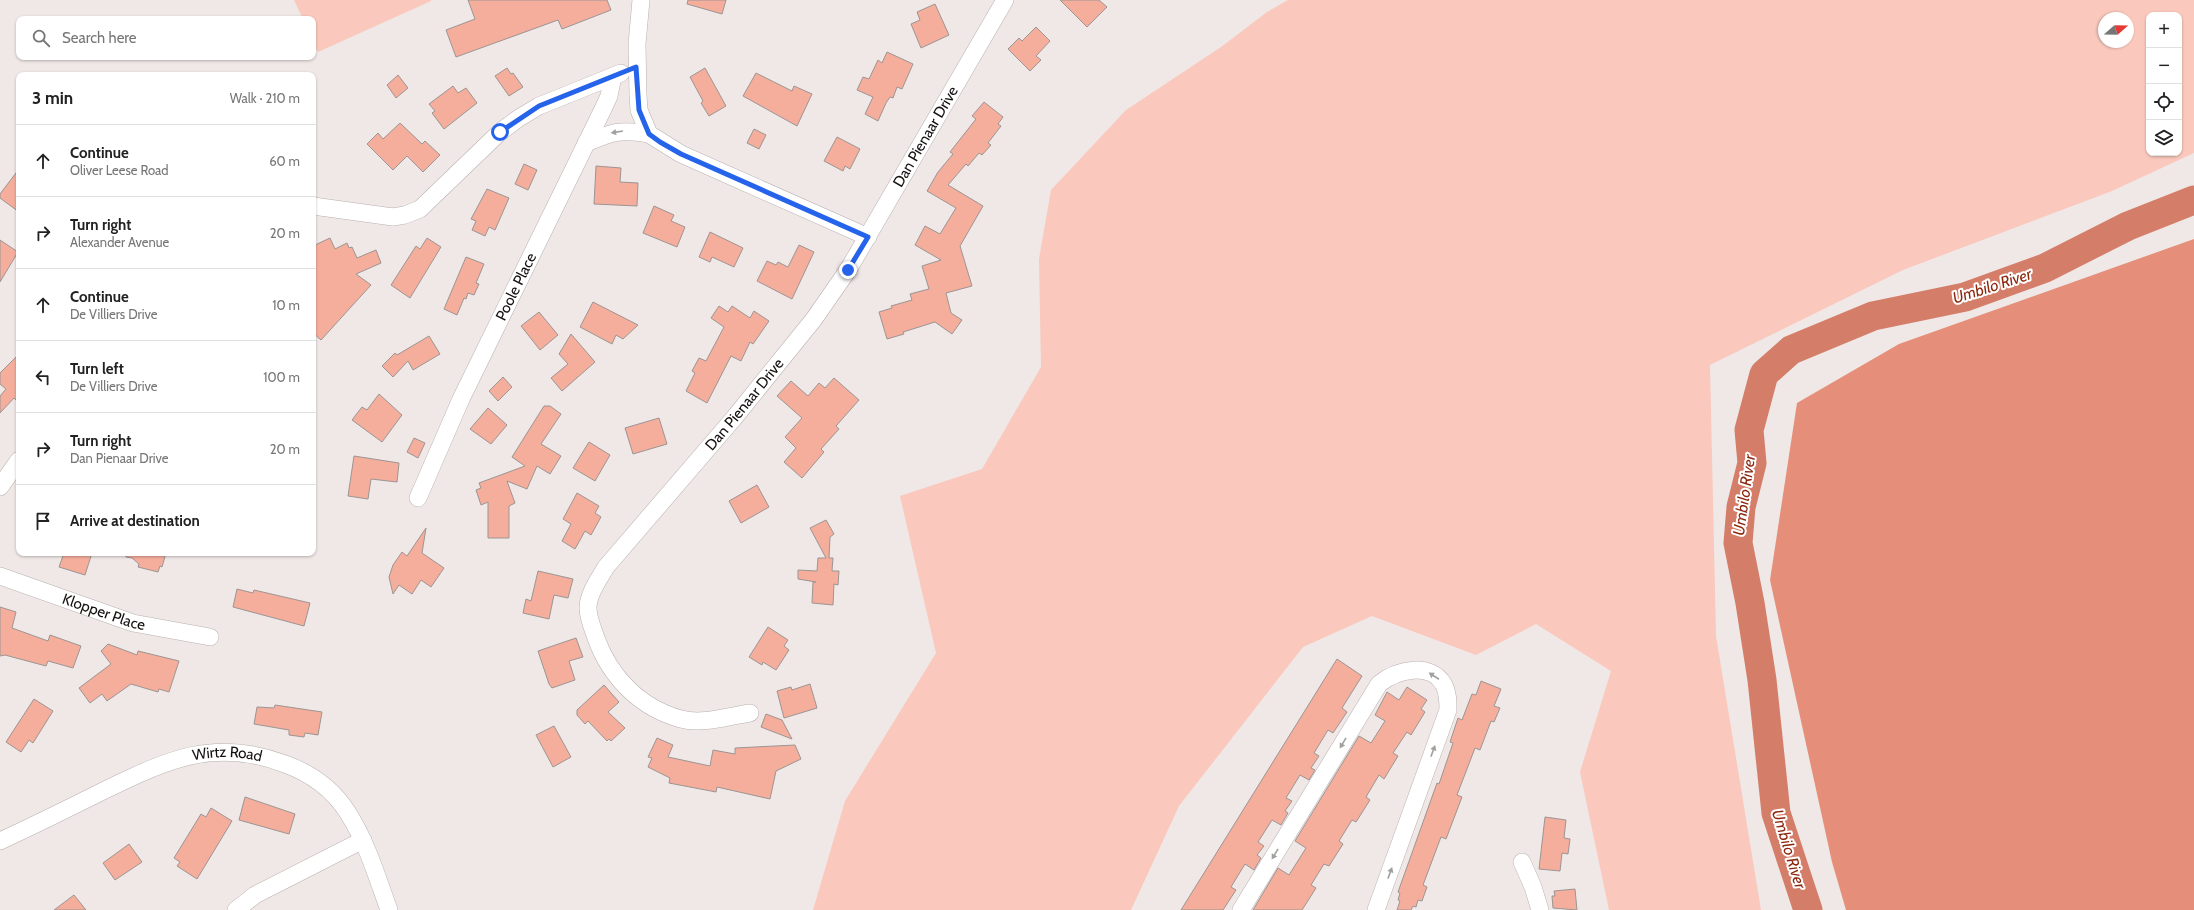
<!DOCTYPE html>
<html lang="en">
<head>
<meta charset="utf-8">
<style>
  :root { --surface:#fff; --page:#f2f2f2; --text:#222; --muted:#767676; --line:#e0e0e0 }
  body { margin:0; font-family:Cabin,sans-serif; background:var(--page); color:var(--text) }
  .controls { position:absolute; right:12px; top:12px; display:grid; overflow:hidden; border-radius:8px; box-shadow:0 1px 3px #0004 }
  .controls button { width:36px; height:36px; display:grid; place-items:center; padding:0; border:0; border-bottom:1px solid var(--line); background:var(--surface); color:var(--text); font:20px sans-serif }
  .compass { position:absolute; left:2098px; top:12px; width:36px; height:36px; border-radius:50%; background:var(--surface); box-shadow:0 1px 3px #0004; rotate:70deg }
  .stop { position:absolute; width:12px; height:12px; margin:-9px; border:3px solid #2563eb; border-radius:50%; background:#fff }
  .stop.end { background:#2563eb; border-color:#fff; box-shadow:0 1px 4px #0008 }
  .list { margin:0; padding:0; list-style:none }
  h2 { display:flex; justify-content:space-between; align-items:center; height:52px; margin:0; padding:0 16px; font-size:17px }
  h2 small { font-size:13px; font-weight:400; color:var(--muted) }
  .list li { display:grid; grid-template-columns:26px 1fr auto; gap:12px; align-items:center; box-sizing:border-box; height:72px; padding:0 16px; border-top:1px solid var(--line) }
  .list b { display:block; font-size:15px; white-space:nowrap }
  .list p { margin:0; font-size:13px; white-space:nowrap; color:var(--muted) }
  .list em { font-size:13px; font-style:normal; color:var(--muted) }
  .icon { flex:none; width:22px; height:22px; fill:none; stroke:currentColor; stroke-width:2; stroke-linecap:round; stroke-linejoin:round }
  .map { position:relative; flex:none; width:2194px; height:910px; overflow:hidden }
  .search { position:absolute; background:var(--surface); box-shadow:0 1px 3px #0004; left:16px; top:16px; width:300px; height:44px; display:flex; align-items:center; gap:10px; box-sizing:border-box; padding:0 14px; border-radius:8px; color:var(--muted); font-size:15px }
  .panel { position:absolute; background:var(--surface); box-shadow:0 1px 3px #0004; left:16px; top:72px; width:300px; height:484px; border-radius:8px }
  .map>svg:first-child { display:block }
  .green { fill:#fac8bc; fill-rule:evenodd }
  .forest { fill:#e58e79 }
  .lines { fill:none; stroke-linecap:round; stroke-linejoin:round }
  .river { stroke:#d47e6a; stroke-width:29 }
  .building { fill:#f5ad9c; stroke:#9c9593 }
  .minor-casing { stroke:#b9b1af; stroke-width:18 }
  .minor { stroke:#fff; stroke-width:17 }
  .oneway { fill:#a1a09f }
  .route { stroke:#2563eb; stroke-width:5 }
  .labels { text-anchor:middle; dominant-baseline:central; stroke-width:4; stroke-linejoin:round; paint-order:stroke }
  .street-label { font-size:15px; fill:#141110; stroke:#fff }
  .water-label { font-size:16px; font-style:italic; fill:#8c270e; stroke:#fff }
</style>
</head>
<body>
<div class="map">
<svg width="2194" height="910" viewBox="0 0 2194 910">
  <rect width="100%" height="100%" fill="#f0e8e6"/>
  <path class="green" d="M294,0H431V1L318,52L313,42V19H303Z
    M1288,0H2194V153L2112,191L1903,270L1710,365L1716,636L1761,910H1609L1580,772L1611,671L1536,624L1476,655L1372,616L1303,647L1179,806L1131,910H813L845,801L936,653L900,496L982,469L1041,367L1039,259L1051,190L1126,110L1221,47L1267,12ZM2149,15H2179V153H2149ZM2104,18H2128V42H2104Z"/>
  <path class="forest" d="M2194,239V910H1846L1832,862L1770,580L1797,403L1899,344Z"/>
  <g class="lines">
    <path class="river" d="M1808,910L1776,813L1762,680L1750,603L1738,543L1741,507L1752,463L1749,430L1764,374L1791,350L1873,316L1965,297L2045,268L2128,226L2194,200"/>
  </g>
  <path class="building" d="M468,0H607L611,10L562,29L558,20L456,57L446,30L475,19Z
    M688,0H726L722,14L687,4Z
    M1060,0H1099L1107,7L1087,27Z
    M935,4L949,35L921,48L911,24L920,20L917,12Z
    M1036,27L1050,41L1036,56L1041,60L1030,71L1008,49L1019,38L1022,41Z
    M887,52L913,64L902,89L897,87L893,98L890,97L886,103L878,121L865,114L873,97L857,90L863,77L869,79L878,60L882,63Z
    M507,68L511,74L513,73L523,87L509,96L495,76Z
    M705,68L726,106L709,116L701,103L703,101L690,77Z
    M756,73L792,91L794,86L812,94L797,126L743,96Z
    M398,75L408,88L396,98L387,85Z
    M453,86L458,93L466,88L477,103L444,129L432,113L435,111L429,104Z
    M984,102L1003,117L998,124L1001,126L988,143L991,145L982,155L979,153L968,166L966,164L948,185L983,206L960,246L972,286L946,293L951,313L962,320L952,334L935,322L903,332L904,334L887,339L879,312L892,308L891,306L912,300L910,294L929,289L922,266L941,260L915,245L925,226L940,234L956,208L927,191L938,172L953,154L950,152L976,119L972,116Z
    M400,123L422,144L425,141L440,155L423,172L407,156L393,170L367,144L378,133L383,139Z
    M754,129L766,135L759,149L747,143Z
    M837,137L860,149L850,169L845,166L843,171L824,161Z
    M524,164L537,170L528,190L515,184Z
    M596,166L621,168L620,182L638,183L637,206L594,204Z
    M19,169V212L0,198V194Z
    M487,189L509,198L495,230L489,227L485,236L472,230L476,221L471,219Z
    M654,206L674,215L671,221L685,227L677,247L643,233Z
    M710,232L743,248L734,267L712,257L710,262L699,257Z
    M330,238L335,249L347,243L349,248L352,247L357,258L376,250L381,263L356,274L371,285L321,340L313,333V246Z
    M427,238L441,247L410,298L391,285L416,246L420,249Z
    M0,240L18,252L0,282Z
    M799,245L814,252L792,299L757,281L767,261L776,265L778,262L788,267Z
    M466,257L484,264L476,283L479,284L474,295L468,293L466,299L464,298L457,315L444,309Z
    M593,302L638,325L623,339L616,335L612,344L580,327Z
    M719,306L728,312L732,306L750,318L754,311L769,321L753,344L750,342L741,361L731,356L707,403L686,391L695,373L692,371L699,358L706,361L724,327L711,318Z
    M539,312L558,335L540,350L521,326Z
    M571,334L595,362L562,391L551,378L568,364L559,354Z
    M429,336L440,354L413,370L408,361L393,377L382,366L395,353L397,355Z
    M19,354V403L14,398L0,413V396L6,389L0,384V373Z
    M503,377L512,387L498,401L489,391Z
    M834,378L859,400L836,426L839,429L821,449L824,452L802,478L784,462L796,448L785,437L802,418L777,396L791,381L808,396L819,383L825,388Z
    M379,394L402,415L382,442L352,420L362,407L367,410Z
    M544,406H550L561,414L541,444L561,456L550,474L537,466L527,489L507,481L515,503L509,506V538H488V502L481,505L476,490L481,488L479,483L525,466L512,457Z
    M488,408L507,425L491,444L470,429Z
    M659,418L667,444L633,454L625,428Z
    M414,438L425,443L418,458L407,452Z
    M589,442L610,455L595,481L573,468Z
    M354,456L399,463L397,482L371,479L368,499L348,496Z
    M757,485L769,507L741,523L729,501Z
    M577,493L599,506L595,513L601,517L591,535L585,531L575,549L562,541L571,524L563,519Z
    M826,520L834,534L830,537L829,558H833L832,571H839L838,585L834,584L833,605L812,603L813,582H816L798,579V570L817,571L818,558H826L810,528Z
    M426,528L422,553L444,568L431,587L421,580L412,594L399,585L393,594L389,577L393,565L402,552L407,556Z
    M64,553H92L85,575L59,567Z
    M125,553H166L162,567L160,566L158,572L138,567L139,564L132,558L126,557Z
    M538,571L573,579L568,598L554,595L549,619L523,613L526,599L531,601Z
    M237,589L253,593L254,590L310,603L304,626L233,607Z
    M0,607L16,612L12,628L48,641L50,635L81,646L73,668L48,661L46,666L5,655L0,656Z
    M768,627L788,640L784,646L789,650L776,670L763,662L762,665L749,657Z
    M576,638L583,657L569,661L575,680L552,688L549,684L538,651Z
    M108,644L137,655L138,651L179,661L169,692L159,689L158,692L131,684L107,701L102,694L90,703L79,688L111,664L101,651Z
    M1337,659L1362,676L1342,708L1347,712L1333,733L1328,730L1314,753L1319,756L1311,768L1315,770L1309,780L1300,775L1286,798L1292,801L1285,811L1288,813L1281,825L1272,820L1258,842L1264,846L1257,855L1261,858L1254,870L1245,864L1231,887L1236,890L1223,910H1181Z
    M1481,681L1501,689L1494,706L1500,708L1494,722L1491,721L1480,750L1475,748L1457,795L1462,797L1446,839L1441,837L1423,885L1427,887L1422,901L1418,900L1416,907L1413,906L1411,910H1397L1400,901L1398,900L1400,893L1398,892L1437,783L1439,784L1453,743L1450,742L1458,718L1462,720L1472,694L1476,695Z
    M810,684L817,708L784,718L777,691L791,687L792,690Z
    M604,685L619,702L608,712L625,728L611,741L609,739L607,741L588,721L585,724L577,715V710Z
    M1407,687L1427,700L1421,709L1425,712L1411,735L1407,732L1393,753L1398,756L1384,779L1379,775L1366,797L1370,800L1356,822L1352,820L1339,841L1343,844L1329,866L1324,864L1311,885L1316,888L1302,910H1253L1278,868L1289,875L1306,848L1295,841L1359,736L1371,743L1385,721L1375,715L1387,692L1399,700Z
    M34,699L53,711L33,743L29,740L21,752L6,742Z
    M275,705L322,712L318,735L305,733L304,737L289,735V730L254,724L257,707L274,708Z
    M766,714L782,720L792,739L761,727Z
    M554,726L571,757L553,767L536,735Z
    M657,738L673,745L668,757L710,766L713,750L735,754V748L795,745L801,759L776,771L770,799L717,787L716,792L669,783L670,778L648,767L652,758L648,757Z
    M245,797L295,814L289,834L239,820Z
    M211,808L232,821L197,879L177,866L180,862L174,858L201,814L206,817Z
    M1545,817L1566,820L1564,838L1570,839L1568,854L1562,853L1560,871L1539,869Z
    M129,844L142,862L115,880L103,863Z
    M1575,889L1577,910L1553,908L1552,896H1555L1554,891Z
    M74,895L86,910H54Z"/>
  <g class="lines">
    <g class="minor-casing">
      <g id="minor">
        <path d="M641,0L637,44L638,95L639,110L649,134L681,154L868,237"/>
        <path d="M586,143C613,132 620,129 649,134"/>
        <path d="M313,206L393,217L405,215L420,209L500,132L519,118L539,106L621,73"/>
        <path d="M0,487L19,460"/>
        <path id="s1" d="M418,498L461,399L604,107L609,96L613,76"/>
        <path id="s2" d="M0,576L133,623L210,637"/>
        <path id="s3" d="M750,713C729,716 702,725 681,719C640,708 610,677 596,638C593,629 588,618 588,608C588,594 599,579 606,567L734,418L814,319L848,270L1005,0"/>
        <path id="s4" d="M0,841C35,825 69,808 103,791C167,760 214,737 285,764C310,773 333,789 348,813C367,843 377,877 389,910"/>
        <path d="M1522,862L1533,887L1540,910"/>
        <path d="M236,910L255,895L363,840"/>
        <path d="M1241,910L1379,684C1396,670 1431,661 1444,685C1448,693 1448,701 1448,710L1376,910"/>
      </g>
    </g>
    <use href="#minor" class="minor"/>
  </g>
  <defs><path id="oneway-solid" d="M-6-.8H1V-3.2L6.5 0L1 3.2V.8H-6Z"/></defs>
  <g class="oneway">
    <use href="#oneway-solid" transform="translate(617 132) rotate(171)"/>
    <use href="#oneway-solid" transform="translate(1434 676) rotate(-147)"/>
    <use href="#oneway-solid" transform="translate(1343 743) rotate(121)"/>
    <use href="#oneway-solid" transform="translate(1433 751) rotate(-70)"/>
    <use href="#oneway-solid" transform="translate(1275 854) rotate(121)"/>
    <use href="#oneway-solid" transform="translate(1390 873) rotate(-70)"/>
  </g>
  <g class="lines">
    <path class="route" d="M500,132L539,106L636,67L639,110L649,134L660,142L681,154L868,237L848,270"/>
  </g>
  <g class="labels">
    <g class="street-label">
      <text stroke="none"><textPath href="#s3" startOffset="806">Dan Pienaar Drive</textPath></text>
      <text stroke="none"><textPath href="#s1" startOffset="233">Poole Place</textPath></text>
      <text stroke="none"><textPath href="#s3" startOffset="482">Dan Pienaar Drive</textPath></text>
      <text stroke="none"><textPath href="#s2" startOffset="110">Klopper Place</textPath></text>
      <text stroke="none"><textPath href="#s4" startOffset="246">Wirtz Road</textPath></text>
    </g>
    <g class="water-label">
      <text transform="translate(1992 286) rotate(-18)">Umbilo River</text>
      <text transform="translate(1744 495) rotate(-82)">Umbilo River</text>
      <text transform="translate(1789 849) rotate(73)">Umbilo River</text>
    </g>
  </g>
</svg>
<div class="controls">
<button>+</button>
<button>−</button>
<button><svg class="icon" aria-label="locate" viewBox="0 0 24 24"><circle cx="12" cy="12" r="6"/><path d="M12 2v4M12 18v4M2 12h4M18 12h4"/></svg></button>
<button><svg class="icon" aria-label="layers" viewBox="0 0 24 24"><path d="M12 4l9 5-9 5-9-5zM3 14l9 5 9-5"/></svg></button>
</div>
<svg class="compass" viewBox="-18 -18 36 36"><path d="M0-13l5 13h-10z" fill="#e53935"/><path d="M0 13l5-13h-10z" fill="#767676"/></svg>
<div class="stop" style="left:500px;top:132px"></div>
<div class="stop end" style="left:848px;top:270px"></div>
<div class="search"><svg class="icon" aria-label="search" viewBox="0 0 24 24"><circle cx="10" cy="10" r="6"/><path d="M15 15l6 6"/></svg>Search here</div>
<section class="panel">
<h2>3 min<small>Walk · 210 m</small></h2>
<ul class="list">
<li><svg class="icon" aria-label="ahead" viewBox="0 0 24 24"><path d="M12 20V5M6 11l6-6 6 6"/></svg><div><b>Continue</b><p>Oliver Leese Road</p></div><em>60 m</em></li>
<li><svg class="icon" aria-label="right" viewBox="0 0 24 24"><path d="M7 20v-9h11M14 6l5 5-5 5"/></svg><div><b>Turn right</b><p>Alexander Avenue</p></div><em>20 m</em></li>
<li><svg class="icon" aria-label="ahead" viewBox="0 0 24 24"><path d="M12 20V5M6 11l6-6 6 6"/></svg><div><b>Continue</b><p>De Villiers Drive</p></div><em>10 m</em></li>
<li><svg class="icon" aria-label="left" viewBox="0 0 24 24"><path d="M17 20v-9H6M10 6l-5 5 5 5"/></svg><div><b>Turn left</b><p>De Villiers Drive</p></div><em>100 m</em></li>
<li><svg class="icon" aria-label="right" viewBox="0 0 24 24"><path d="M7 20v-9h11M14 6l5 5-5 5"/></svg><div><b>Turn right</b><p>Dan Pienaar Drive</p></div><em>20 m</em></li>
<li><svg class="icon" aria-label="arrive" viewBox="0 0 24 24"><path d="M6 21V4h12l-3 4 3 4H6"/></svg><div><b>Arrive at destination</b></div></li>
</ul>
</section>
</div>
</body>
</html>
